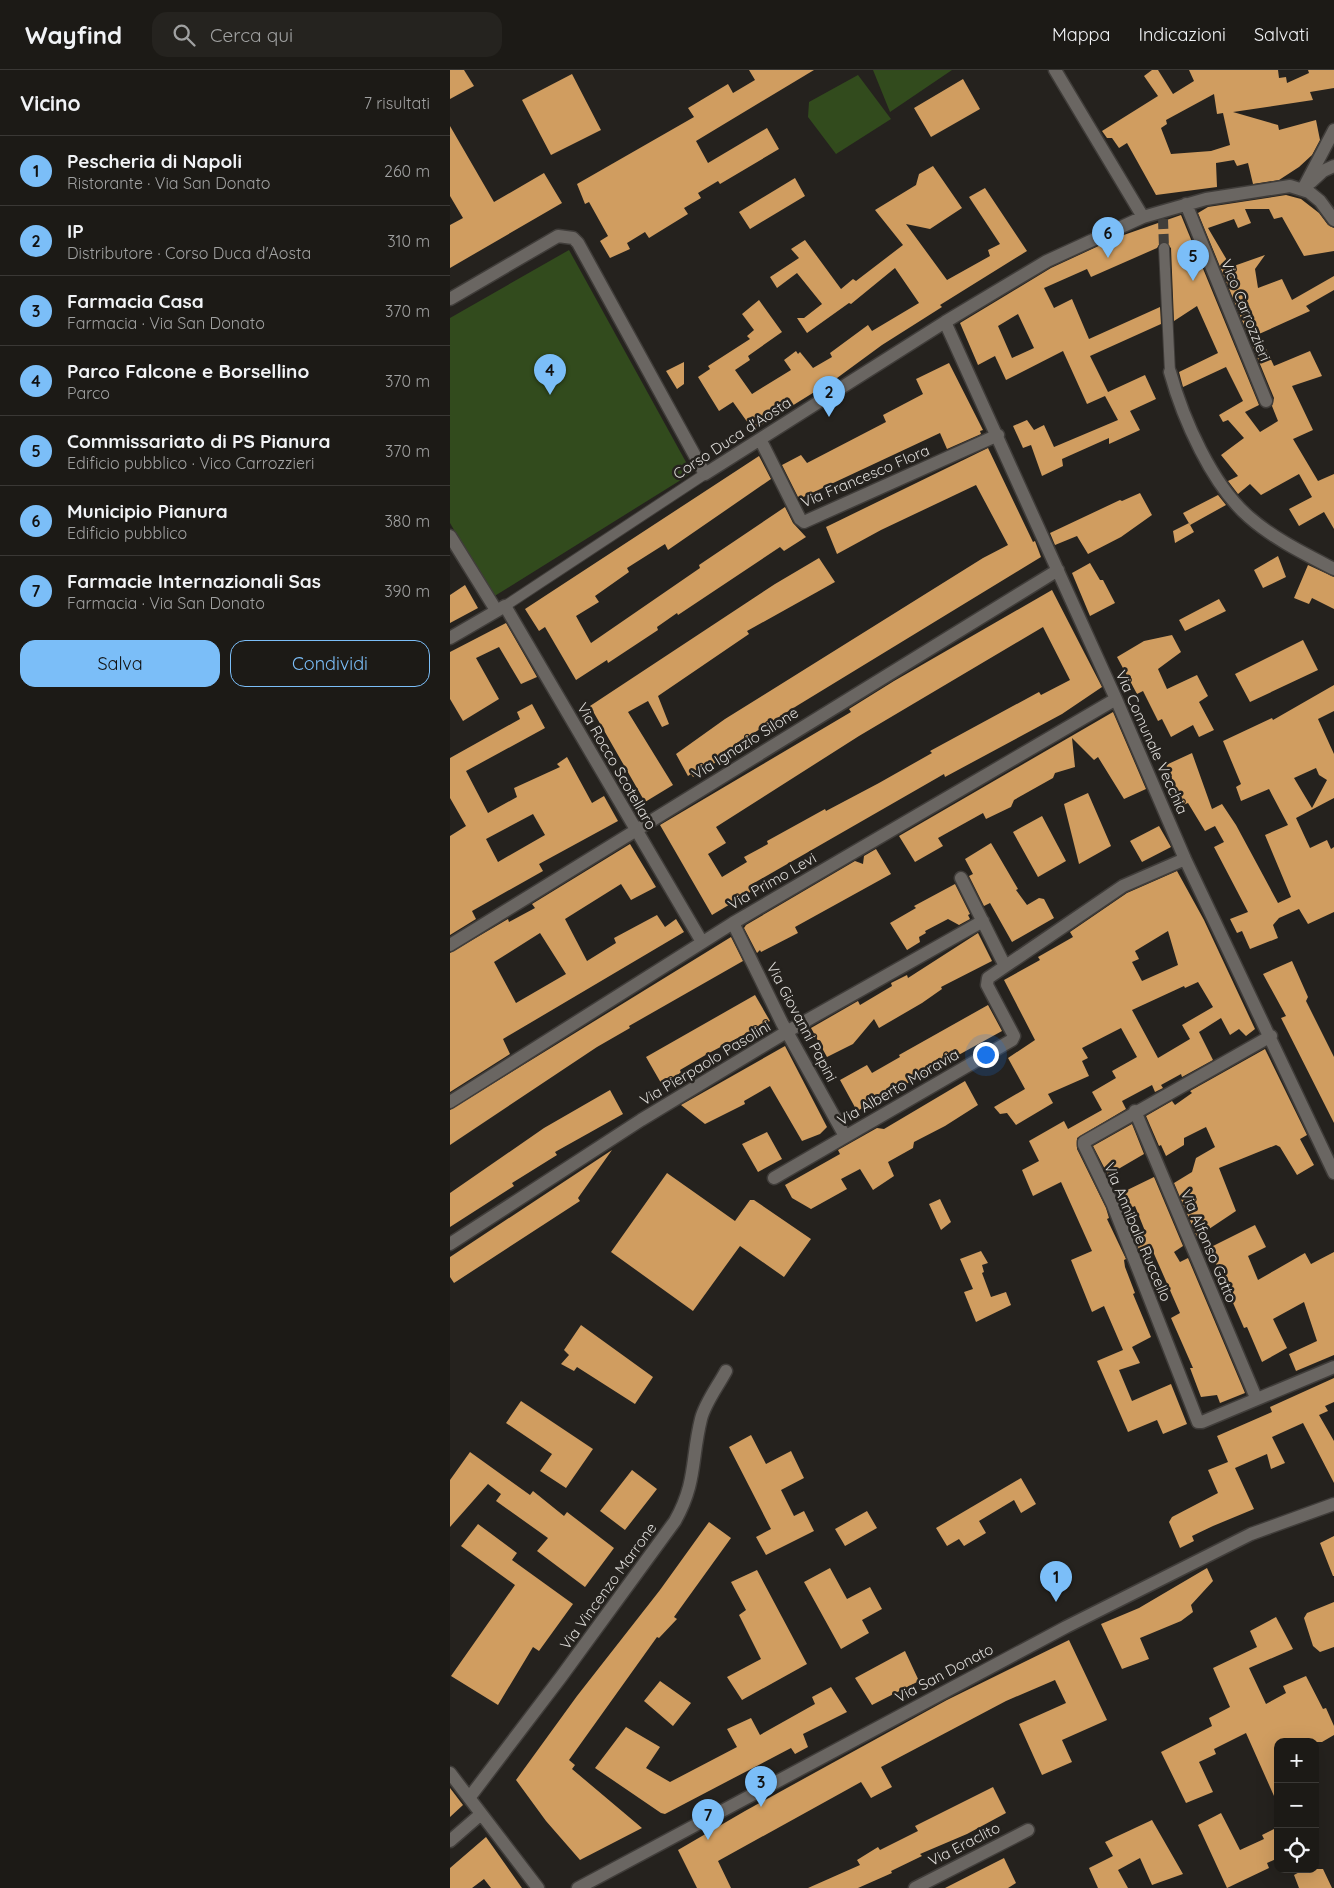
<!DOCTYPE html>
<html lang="it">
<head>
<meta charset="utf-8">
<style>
  :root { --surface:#1c1a16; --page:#25231f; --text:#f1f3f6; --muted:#a0a1a1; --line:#3a3835; --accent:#7bbef8 }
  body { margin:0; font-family:Quicksand,sans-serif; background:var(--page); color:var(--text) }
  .controls { position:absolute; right:15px; bottom:15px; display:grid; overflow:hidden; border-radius:10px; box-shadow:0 5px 20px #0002 }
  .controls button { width:45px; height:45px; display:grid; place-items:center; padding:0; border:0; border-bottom:1px solid var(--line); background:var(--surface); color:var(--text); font:25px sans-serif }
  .you { position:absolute; left:535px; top:984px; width:18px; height:18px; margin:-12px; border:4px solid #fff; border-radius:50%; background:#1a73e8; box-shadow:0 0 0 8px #1a73e833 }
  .badge { display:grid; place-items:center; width:32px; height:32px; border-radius:50%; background:var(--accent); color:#111; font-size:16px; font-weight:700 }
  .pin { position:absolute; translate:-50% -41px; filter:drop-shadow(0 1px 2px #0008) }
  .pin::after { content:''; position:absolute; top:26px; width:18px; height:15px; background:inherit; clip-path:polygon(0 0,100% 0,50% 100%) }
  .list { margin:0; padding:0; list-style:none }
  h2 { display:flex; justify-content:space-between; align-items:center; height:65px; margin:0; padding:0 20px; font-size:21px }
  h2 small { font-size:16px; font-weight:400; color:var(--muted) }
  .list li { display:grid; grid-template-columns:32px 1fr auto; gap:15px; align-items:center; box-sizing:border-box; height:70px; padding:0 20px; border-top:1px solid var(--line) }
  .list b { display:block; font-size:19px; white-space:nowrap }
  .list p { margin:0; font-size:16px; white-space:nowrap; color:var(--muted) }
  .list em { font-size:16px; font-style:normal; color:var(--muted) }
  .actions { display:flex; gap:10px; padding:15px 20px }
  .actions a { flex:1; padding:11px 0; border:1px solid var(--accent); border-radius:15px; text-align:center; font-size:18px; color:var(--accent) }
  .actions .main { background:var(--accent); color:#111 }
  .icon { flex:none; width:28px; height:28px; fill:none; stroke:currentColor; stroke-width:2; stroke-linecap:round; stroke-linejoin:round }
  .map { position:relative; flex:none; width:884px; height:1818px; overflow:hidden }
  header { display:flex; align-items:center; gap:30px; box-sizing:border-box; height:70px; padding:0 25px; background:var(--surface); border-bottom:1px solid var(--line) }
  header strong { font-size:24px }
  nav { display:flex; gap:28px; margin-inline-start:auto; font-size:18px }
  .search { width:350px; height:45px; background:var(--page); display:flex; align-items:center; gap:12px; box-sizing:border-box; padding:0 18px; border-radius:15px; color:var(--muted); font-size:19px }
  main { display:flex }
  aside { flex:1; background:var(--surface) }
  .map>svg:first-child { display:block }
  .green { fill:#324b1d }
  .building { fill:#d09d60; fill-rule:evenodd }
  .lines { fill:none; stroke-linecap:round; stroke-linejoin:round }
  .pedestrian-tunnel { stroke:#413e3a; stroke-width:10; stroke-dasharray:10 5; stroke-linecap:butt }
  .pedestrian-casing { stroke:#403d3a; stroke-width:12 }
  .minor-casing { stroke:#403d3a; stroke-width:15 }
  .pedestrian { stroke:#6a6662; stroke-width:10 }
  .minor { stroke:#6a6662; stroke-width:12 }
  .labels { text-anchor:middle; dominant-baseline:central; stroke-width:5; stroke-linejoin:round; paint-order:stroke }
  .street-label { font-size:15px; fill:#dddbd8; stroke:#25221e }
</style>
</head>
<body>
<header>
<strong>Wayfind</strong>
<div class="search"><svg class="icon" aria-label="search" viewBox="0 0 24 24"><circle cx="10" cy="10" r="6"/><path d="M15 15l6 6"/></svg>Cerca qui</div>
<nav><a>Mappa</a><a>Indicazioni</a><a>Salvati</a></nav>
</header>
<main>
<aside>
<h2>Vicino<small>7 risultati</small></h2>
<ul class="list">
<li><span class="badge">1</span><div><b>Pescheria di Napoli</b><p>Ristorante · Via San Donato</p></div><em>260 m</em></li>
<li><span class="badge">2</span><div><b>IP</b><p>Distributore · Corso Duca d'Aosta</p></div><em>310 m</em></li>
<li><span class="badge">3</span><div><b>Farmacia Casa</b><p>Farmacia · Via San Donato</p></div><em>370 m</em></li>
<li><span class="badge">4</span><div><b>Parco Falcone e Borsellino</b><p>Parco</p></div><em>370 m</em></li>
<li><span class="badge">5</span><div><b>Commissariato di PS Pianura</b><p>Edificio pubblico · Vico Carrozzieri</p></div><em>370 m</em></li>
<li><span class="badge">6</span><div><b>Municipio Pianura</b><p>Edificio pubblico</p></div><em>380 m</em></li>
<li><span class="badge">7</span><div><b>Farmacie Internazionali Sas</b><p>Farmacia · Via San Donato</p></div><em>390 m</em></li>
</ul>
<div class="actions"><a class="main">Salva</a><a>Condividi</a></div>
</aside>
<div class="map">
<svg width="884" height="1818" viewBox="0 0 884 1818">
  <rect width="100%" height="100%" fill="#25221e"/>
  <path class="green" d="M423,0H502L440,42Z
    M408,5L441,49L386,84L358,47L359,32Z
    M119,180L242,403L43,527L0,453V248Z"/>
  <path class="building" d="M0,0H14L24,16L0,29Z
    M299,0H364L246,71L258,93L317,58L329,79L270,114L268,111L248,123L251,128L234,138L238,144L199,168L195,162L177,173L180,179L160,188L150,171L158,166L139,132L135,134L127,114L244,47L238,38L278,14L283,23L305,10Z
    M702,0H708L723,24L744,11L739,0H828L829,8L836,7L837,13L859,3L858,0H884V18L860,22L863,30L783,42L828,55L829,60L866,50L870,70L862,85L849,97L829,110L803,114L798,93L787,96L784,90L766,93L767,117L706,125L677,73L669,78L662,68H657L652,61L708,26L694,6ZM764,24L767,44L773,43L780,75L761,81L721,84L711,58L717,54L716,50Z
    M122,4L151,60L101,85L72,30Z
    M513,9L530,39L481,67L464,38Z
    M0,56L44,132L94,103L112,133L0,198V155L13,148L0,126Z
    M483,96L512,138L480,159L456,154L497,210L540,186L538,180L550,174L519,127L535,118L577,181L490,235L492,237L432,275L387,308L303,360L283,332L269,341L248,307L260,299L258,296L300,269L297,266L304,260L292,244L309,230L332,262L298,286L300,290L285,300L302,324L341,300L334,290L346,281L348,284L350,282L363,298L382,287L380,283L418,255L422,261L469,233L445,198L401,234L399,233L357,263L347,248H354L372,234L347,203L327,218L320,207L349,188L341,179L355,170L391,219L403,209L406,211L453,175L425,140L466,115L469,104Z
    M345,108L355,126L300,159L289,142Z
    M836,125L851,129L869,143L878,155L884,158V181L854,186L832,147L824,149L819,139H795L801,153L788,158L784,149L758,158L781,197L815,185L805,199L808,218L832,209L842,230L884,206V220L856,236L860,241L809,264L824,296L860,281L872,306L842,316L863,360L843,369L868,411L884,404V459L874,442L849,456L839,439L862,427L849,404L811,425L800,414L788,424L778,411L788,406L771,385L794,368L778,350L773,352L769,345L793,331L776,297L733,317L729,302L768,283L747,236L724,251L721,178L714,171L710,173L707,178L641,207L637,199L594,218L604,238L622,229L639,269L710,237L711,254L640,286L658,322L695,305L706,329L680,341L690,360L659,374V368L612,389L613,396L592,406L581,375L573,378L563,356L577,350L584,360L594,355L604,377L668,350L655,326L637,334L613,281L556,310L545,286L528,295L510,253L601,198L668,167L731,145L809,335L795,342L810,362L828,351L822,336L824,328L748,143L758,137ZM568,244L584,278L562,288L548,256Z
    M234,292V314L227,319L216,301Z
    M499,293L533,360L530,361L531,364L497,379L490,363L349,429L332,395L351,385L357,393L436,352L433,345L473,324L466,309Z
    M538,378L583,472L585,471L591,487L345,637L283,676L285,680L243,707L241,704L238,706L226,684L275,649L533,488L558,475L526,415L431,460L387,484L376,457Z
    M309,386L321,409L218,480L215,474L177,498L179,502L145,526L149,532L126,546L141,573L250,498L249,495L335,437L343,453L356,467L334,481L330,477L228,545L227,543L207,557L208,560L158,593L157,590L126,610L95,557L89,561L75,539Z
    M690,423L702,445L671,467L638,484L627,466L605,475L600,463L670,430L672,431Z
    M768,425L776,435L740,455L733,443Z
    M739,453L744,462L725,473L723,461Z
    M828,486L836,507L813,518L804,500Z
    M369,488L385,512L297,561L299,564L208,626L219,654L212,657L198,631L178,642L223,715L195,732L140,636L325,514Z
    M640,493L650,510H653L665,533L640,546L622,503Z
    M858,495L884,507V539L862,528L859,534L844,528Z
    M15,515L28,538L0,553V525Z
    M602,520L652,617L612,644L495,707L494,704L304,813L307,818L262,845L210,755L401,642L399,639L444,611ZM593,557L620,610L591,625L589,622L480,681L482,683L429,713L376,741L375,739L317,771L318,774L294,787L297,792L272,807L258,784L276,773L266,757L409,666Z
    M769,529L776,541L735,561L729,550Z
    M56,553L87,607L71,614L49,577L26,588L49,629L13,651L0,629V582Z
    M722,565L731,582L708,599L717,619L747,605L758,626L749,632L764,660L749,667L743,655L721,667L712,649L708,651L693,621L687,624L667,587L694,571Z
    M853,570L868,600L800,632L785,604Z
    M884,615V641L868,649L884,684V728L846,748L860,778L877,770L881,779L884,777V842L858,854L849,839L829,848L823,855L828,868L800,879L792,861L787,863L780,849L798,842L764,777L774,772L765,756L755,761L738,733L733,735L716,695L742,683L762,739L772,734L786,755L828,833L841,827L815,765L838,755L819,719L791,731L786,717L791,714L773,671L822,648L823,650ZM866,698L869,705L877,710L862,738L844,708Z
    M82,634L95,658L16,701L38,743L67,727L64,718L110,697L107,694L117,687L142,733L154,726L168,751L89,794L93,801L22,841L26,849L0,865V766L16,756L0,728V688L70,649L67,642ZM83,744L95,765L48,792L36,769Z
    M663,642L696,719L674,729L648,687L644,690L622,668L625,697L605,703L603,708L564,730L561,737L536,749L533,743L488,768L493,776L465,792L449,766Z
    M638,723L661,776L629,794L614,734Z
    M592,746L616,791L588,807L563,762Z
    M709,756L721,777L692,792L680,771Z
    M541,773L568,819L566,820L577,835L589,828L594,829L604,848L562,872L540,833L534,836L519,806L523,804L515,789Z
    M180,774L206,817L181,830L171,814L115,849L137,891L166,873L164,868L207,845L215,857L226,849L234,862L53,969L60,984L0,1022V883L58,849L59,852L85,838L82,834ZM90,863L116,904L66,933L44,892Z
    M426,779L441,804L345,857L348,863L311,882L310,880L307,883L294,858L296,855L405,791L413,794L414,786Z
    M727,801L754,850L805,959L796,966L789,959L780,965L771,948L749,962L763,990L732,1007L731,1004L711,1015L713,1018L705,1022L702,1015L672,1031L676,1039L627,1068V1079L656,1138L659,1148L657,1149L676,1189L674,1190L675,1197L685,1223L683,1224L701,1267L682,1277L690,1293L669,1300L682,1331L721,1314L737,1354L713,1364L707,1350L678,1362L647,1291L673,1280L654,1236L642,1242L621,1190L642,1181L611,1112L583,1126L572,1100L589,1091L579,1071L614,1051L618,1059L652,1040L642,1022L666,1008L662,1001L687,987L671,958L632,978L638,988L632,991L639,1006L598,1024L603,1033L566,1055L557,1043L550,1044L544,1037L575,1019L558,988L585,970L554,910L590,890L588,887L623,867L620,862L677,823ZM718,861L728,895L692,911L682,892L689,889L685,881ZM748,912L763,937L732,955L740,969L708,988L682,940L734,916L735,918Z
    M505,814L520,844L518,845L520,849L509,855L498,849L475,861L476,863L469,867L470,872L457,880L440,853L466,838L464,836Z
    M528,863L542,891L491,917L492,919L472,933L429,958L424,949L403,974L377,987L361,958L408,931L410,935L442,916L441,913L457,905L458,908Z
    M281,867L293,891L179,956L180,958L147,977L0,1075V1040Z
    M842,891L858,927L856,931L884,987V1053L831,948L836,946L813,904Z
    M305,925L320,951L259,983L230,1000L231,1003L211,1013L196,987Z
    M538,935L552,961L407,1041L390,1010L417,995L422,1003L450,987L449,985Z
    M335,976L377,1057L370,1064L352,1071L320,1016L294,1031L295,1034L255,1054L231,1035Z
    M815,979L857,1065L850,1069L864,1095L847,1105L830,1077L826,1075L769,1098L786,1141L747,1167L724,1113L742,1102L746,1088L765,1077L756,1057L734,1068V1075L716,1086L711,1075L709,1076L696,1046L722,1031L725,1035L742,1023L740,1021Z
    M515,1011L528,1035L495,1056L464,1072L463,1078L438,1092L444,1106L423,1120L410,1099L391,1109L397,1119L361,1139L342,1128L335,1115L390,1084L388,1080L427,1058L434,1059Z
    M160,1020L173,1044L105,1082L107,1085L62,1113L64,1116L0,1157V1123L94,1058Z
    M682,1054L694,1084L658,1105L643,1076Z
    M317,1062L332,1089L308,1102L292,1074Z
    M162,1080L128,1128L130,1131L4,1213L0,1207V1187Z
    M217,1103L285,1151L300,1130H304L361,1169L334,1207L290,1176L243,1241L161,1182Z
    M704,1107L733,1176L724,1182L730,1192L738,1188L795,1323L770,1333L767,1325L751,1327L740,1298H743L721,1248L730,1243L701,1177L690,1182L684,1167L695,1161L685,1136L674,1141L667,1125Z
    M490,1129L501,1152L491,1160L479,1134Z
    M805,1155L816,1177L798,1186L808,1210L855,1183L861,1194L884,1182V1285L846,1301L839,1284L867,1271L854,1232L823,1249L837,1278L812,1292L797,1257L794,1258L759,1178Z
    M531,1181L538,1193L532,1195L534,1202L532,1203L541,1227L556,1222L561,1235L526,1252L514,1222L523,1219L510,1189Z
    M131,1255L203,1307L185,1334L127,1297L124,1301L111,1294L119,1285L114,1280Z
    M884,1308V1332L875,1336L878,1341L869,1345L884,1371V1413L853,1353L822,1367L835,1393L821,1399L817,1384L785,1398L804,1439L763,1456L742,1466L744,1471L730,1478L719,1452L722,1447L768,1423L758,1400L778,1392L767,1366L822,1342L820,1337Z
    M71,1331L143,1379L116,1418L90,1401L102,1384L56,1353Z
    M301,1365L316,1394L341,1381L354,1408L331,1420L344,1446L354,1441L364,1461L316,1485L306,1467L321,1459L279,1377Z
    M20,1382L80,1425L83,1421L114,1446L117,1442L164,1478L135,1517L87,1481L98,1468L46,1431L51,1424L38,1414L0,1457V1410Z
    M182,1400L207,1419L175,1460L150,1441Z
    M571,1408L586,1434L571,1443L564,1430L529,1451L536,1463L514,1476L509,1469L497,1476L486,1458Z
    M417,1441L427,1458L395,1476L385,1459Z
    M259,1452L281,1468L224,1547L227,1549L209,1568L207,1567L119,1690L125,1695L122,1699L192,1758L130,1790L96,1751L66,1710L127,1626L210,1520Z
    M28,1454L67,1483L62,1490L123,1534L89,1581L83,1577L48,1635L1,1606L65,1515L11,1476Z
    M884,1466V1506H883L870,1473Z
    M380,1498L397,1529L420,1517L432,1539L412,1550L419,1563L391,1579L354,1512Z
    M757,1498L763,1511L741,1535L743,1542L731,1551L690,1568L699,1589L672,1599L651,1554L689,1538Z
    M307,1500L357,1594L292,1630L277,1607L311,1589L289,1545L296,1540L281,1512Z
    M884,1532V1577L870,1582L863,1576L854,1548L857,1543Z
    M826,1547L843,1579L799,1598L816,1634L836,1623L833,1616L856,1606L873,1639L876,1638L884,1656V1665L872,1672H828V1735L796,1663L764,1679L766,1684L749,1692L763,1722L736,1733L711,1682L762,1656L759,1648L780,1637L763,1598L807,1577L800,1561Z
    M619,1570L657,1650L612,1670L622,1692L592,1705L569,1654L616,1633L605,1610L556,1631L431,1697L442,1717L421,1728L411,1712L268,1791L281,1818H247L228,1780L295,1741L497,1630Z
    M455,1581L469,1611L422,1635L405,1608Z
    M210,1611L241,1633L223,1656L194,1631Z
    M381,1617L397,1642L353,1664L358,1677L345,1684L341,1678L215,1744L211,1743L145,1698L176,1657L210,1677L196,1698L220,1712L287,1677L277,1659L301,1648L310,1665L365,1634L362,1627Z
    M543,1717L556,1743L517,1764L470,1784L472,1786L441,1801L442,1803L408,1818H358L410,1795L407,1790L428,1777L430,1780L468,1761L465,1756Z
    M0,1718L13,1735L0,1747Z
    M771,1743L790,1780L814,1769L812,1765L828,1757V1788L817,1793L819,1798L777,1818L748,1755Z
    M702,1750L733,1804L702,1815L690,1788L668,1800L678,1818H648L639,1798L663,1786L655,1772Z
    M36,1767L72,1818H41L34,1809L22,1818H0V1798Z
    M554,1788L566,1813L558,1818H495Z
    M855,1799H873L882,1818H849L844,1805Z"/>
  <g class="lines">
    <path class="pedestrian-tunnel" d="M713,149L714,178"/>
    <g class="pedestrian-casing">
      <path id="pedestrian" d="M714,178L720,302
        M55,536L255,404"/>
    </g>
    <g class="minor-casing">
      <path id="minor" d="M605,0L693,147
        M861,112L873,101L884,96
        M853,119L884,60
        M736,134L816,331
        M0,229L108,166L123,168L128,173L255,404L495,252L597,191L693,147L756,129L840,116L859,122L870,131L884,150
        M495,252L666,629L735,789L884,1103
        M720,302C733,349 762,415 799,447C824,469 855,484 884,499
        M310,369L350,449L354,452L548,365
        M0,466L46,540
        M0,568L55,536L252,872
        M511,808L555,896
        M283,853L332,953L395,1066
        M0,875L608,500
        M821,966L634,1072V1075L663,1135L748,1352H752L884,1297
        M0,1032L283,853L666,629
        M685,1041L804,1323
        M324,1108L562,970L564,966L537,915L538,908L673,816L735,789
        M0,1174L191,1050L338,961L533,851
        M0,1703L88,1818
        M19,1728L111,1607L225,1451C247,1412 241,1389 251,1349C255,1333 268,1316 276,1301
        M0,1771L31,1744
        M128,1818L616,1557L801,1464L884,1434
        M465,1818L578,1760"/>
    </g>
    <use href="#pedestrian" class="pedestrian"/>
    <use href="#minor" class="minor"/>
  </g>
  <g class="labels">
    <g class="street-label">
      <text transform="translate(796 240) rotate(68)">Vico Carrozzieri</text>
      <text transform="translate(282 368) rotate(-33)">Corso Duca d'Aosta</text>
      <text transform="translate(415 406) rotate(-23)">Via Francesco Flora</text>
      <text transform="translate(702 672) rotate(66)">Via Comunale Vecchia</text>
      <text transform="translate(295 673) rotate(-32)">Via Ignazio Silone</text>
      <text transform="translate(167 696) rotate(60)">Via Rocco Scotellaro</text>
      <text transform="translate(322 811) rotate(-30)">Via Primo Levi</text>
      <text transform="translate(352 952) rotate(62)">Via Giovanni Papini</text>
      <text transform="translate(255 993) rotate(-31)">Via Pierpaolo Pasolini</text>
      <text transform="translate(448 1017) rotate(-30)">Via Alberto Moravia</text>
      <text transform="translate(688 1162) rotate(67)">Via Annibale Ruccello</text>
      <text transform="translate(759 1176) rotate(67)">Via Alfonso Gatto</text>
      <text transform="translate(158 1516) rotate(-54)">Via Vincenzo Marrone</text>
      <text transform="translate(494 1603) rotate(-28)">Via San Donato</text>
      <text transform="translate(514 1774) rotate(-27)">Via Eraclito</text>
    </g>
  </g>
</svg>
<div class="controls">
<button>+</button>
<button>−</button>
<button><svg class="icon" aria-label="locate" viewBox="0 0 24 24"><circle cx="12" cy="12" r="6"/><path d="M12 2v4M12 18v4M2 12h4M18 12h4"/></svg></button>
</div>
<div class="you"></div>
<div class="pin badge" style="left:606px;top:1532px">1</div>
<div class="pin badge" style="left:379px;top:347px">2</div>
<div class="pin badge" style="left:311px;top:1737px">3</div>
<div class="pin badge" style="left:100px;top:325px">4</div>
<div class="pin badge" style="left:743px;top:211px">5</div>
<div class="pin badge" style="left:658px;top:188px">6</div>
<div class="pin badge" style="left:258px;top:1770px">7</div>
</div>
</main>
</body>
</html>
